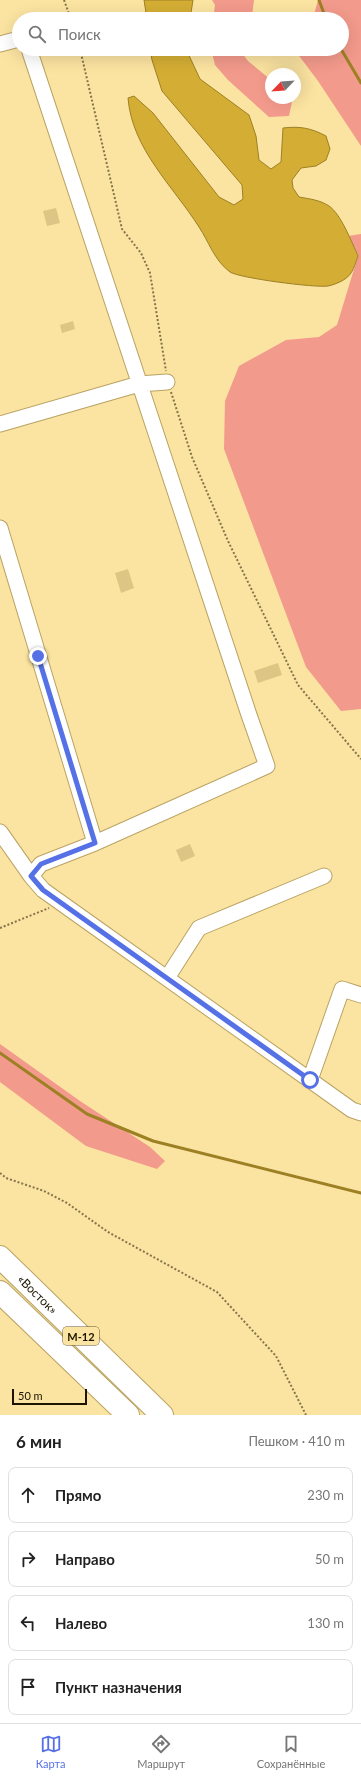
<!DOCTYPE html>
<html lang="ru">
<head>
<meta charset="utf-8">
<style>
  :root { --surface:#fff; --page:#f6f6f6; --text:#222; --muted:#767676; --line:#e0e0e0; --accent:#5671e6 }
  body { margin:0; font-family:Lato,sans-serif; background:var(--page); color:var(--text) }
  .compass { position:absolute; left:265px; top:68px; width:36px; height:36px; border-radius:50%; background:var(--surface); box-shadow:0 4px 16px #0002; rotate:245deg }
  .scale { position:absolute; left:12px; bottom:10px; width:75px; box-sizing:border-box; padding-left:4px; border:2px solid #1d1400; border-top:0; font-size:11px; line-height:14px; white-space:nowrap; color:#1d1400; -webkit-text-stroke:3px #fbe3a1; paint-order:stroke }
  .stop { position:absolute; width:12px; height:12px; margin:-9px; border:3px solid #5671e6; border-radius:50%; background:#fff }
  .stop.end { background:#5671e6; border-color:#fff; box-shadow:0 1px 4px #0008 }
  .list { margin:0; padding:0; list-style:none }
  h2 { display:flex; justify-content:space-between; align-items:center; height:52px; margin:0; padding:0 16px; font-size:17px }
  h2 small { font-size:13px; font-weight:400; color:var(--muted) }
  .list li { display:grid; grid-template-columns:26px 1fr auto; gap:12px; align-items:center; box-sizing:border-box; height:56px; margin:0 8px 8px; padding:0 8px; border:1px solid var(--line); border-radius:8px }
  .list b { display:block; font-size:15px; white-space:nowrap }
  .list em { font-size:13px; font-style:normal; color:var(--muted) }
  .icon { flex:none; width:22px; height:22px; fill:none; stroke:currentColor; stroke-width:2; stroke-linecap:round; stroke-linejoin:round }
  .map { position:relative; flex:none; width:361px; height:1415px; overflow:hidden }
  .search { position:absolute; background:var(--surface); box-shadow:0 4px 16px #0002; left:12px; right:12px; top:12px; height:44px; display:flex; align-items:center; gap:10px; box-sizing:border-box; padding:0 14px; border-radius:22px; color:var(--muted); font-size:15px }
  .sheet { height:308px; background:var(--surface) }
  nav { display:flex; justify-content:space-around; align-items:center; box-sizing:border-box; height:56px; border-top:1px solid var(--line); background:var(--surface); font-size:11px; color:var(--muted) }
  nav a { display:grid; justify-items:center; gap:2px }
  nav .on { color:var(--accent) }
  .map>svg:first-child { display:block }
  .green { fill:#f29a8b }
  .water { fill:#d4ae34; stroke:#9d8024 }
  .lines { fill:none; stroke-linecap:round; stroke-linejoin:round }
  .stream { stroke:#9d8024; stroke-width:3 }
  .building { fill:#ddc685 }
  .minor-casing { stroke:#b9a363; stroke-width:17 }
  .highway-casing { stroke:#b9a363; stroke-width:24 }
  .path { stroke:#84744a; stroke-width:2; stroke-dasharray:2 2; stroke-linecap:butt }
  .minor { stroke:#fff; stroke-width:15 }
  .highway { stroke:#fff; stroke-width:22 }
  .route { stroke:#5671e6; stroke-width:5 }
  .labels { text-anchor:middle; dominant-baseline:central; stroke-width:3; stroke-linejoin:round; paint-order:stroke }
  .shield { fill:#fbe3a1; stroke:#605230; stroke-width:1 }
  .shield-label { font-size:11px; font-weight:bold; fill:#1d1400 }
  .street-label { font-size:12px; fill:#1d1400; stroke:#fbe3a1 }
</style>
</head>
<body>
<div class="map">
<svg width="361" height="1415" viewBox="0 0 361 1415">
  <rect width="100%" height="100%" fill="#fbe3a1"/>
  <path class="green" d="M212,0H254L252,16L248,19H213L215,5Z
    M318,0H361V146L318,81L294,49H342V19H307L314,15Z
    M211,49H239L248,61L271,80V98H290L292,102L289,116L269,117L228,80L215,65Z
    M361,234V709L341,711L306,667L224,449L225,401L239,366L286,340L319,337L337,325L358,256L348,236Z
    M0,1044L80,1101L150,1147L165,1161L157,1169L86,1146L0,1082Z"/>
  <path class="water" d="M144,0H193L190,19H147Z
    M150,49H186L200,79L249,115L256,136L259,160L271,169L281,162L283,128C300,126 311,128 326,136L330,149L326,160L316,166L301,168L292,180L293,188L299,197C310,199 320,200 329,206C341,214 352,243 358,256C355,264 353,274 345,279C341,282 333,285 328,286C315,288 239,278 230,272C214,260 209,242 199,227C173,186 132,149 128,98L134,96L153,113L219,197L234,205L243,199L242,185L162,91L152,60Z"/>
  <g class="lines">
    <path class="stream" d="M319,0L326,19
      M341,49L361,83
      M0,1053L87,1114L153,1141L361,1193"/>
  </g>
  <path class="building" d="M56,208L60,223L47,226L43,211Z
    M73,321L75,329L62,333L60,325Z
    M128,569L134,588L121,593L115,573Z
    M278,663L282,675L258,683L254,671Z
    M190,844L195,856L181,862L176,850Z"/>
  <g class="lines">
    <g class="minor-casing">
      <path id="minor" d="M0,44L19,39
        M29,49L249,715L267,766L95,843
        M0,424L139,384L167,382
        M0,528L95,843L41,864L31,876L43,890L352,1110L361,1113
        M0,832L31,876
        M167,978L199,928L324,876
        M310,1080L342,989L361,995"/>
    </g>
    <g class="highway-casing">
      <g id="highway">
        <path id="s1" d="M0,1257L162,1415"/>
        <path d="M0,1292L128,1415"/>
      </g>
    </g>
    <path class="path" d="M64,0L71,19
      M80,49L122,229L141,253L150,273L166,371
      M171,392L192,457L228,541L298,685L361,759
      M0,928L49,908
      M0,1173L6,1178L44,1191L67,1203L108,1232L217,1292L276,1356L306,1415"/>
    <use href="#minor" class="minor"/>
    <use href="#highway" class="highway"/>
  </g>
  <g class="lines">
    <path class="route" d="M38,656L95,843L41,864L31,876L43,890L310,1080"/>
  </g>
  <g class="labels">
    <rect class="shield" x="63" y="1327" width="36" height="18" rx="3"/>
    <g class="shield-label">
      <text x="81" y="1336">М-12</text>
    </g>
    <g class="street-label">
      <text stroke="none"><textPath href="#s1" startOffset="53">«Восток»</textPath></text>
    </g>
  </g>
</svg>
<svg class="compass" viewBox="-18 -18 36 36"><path d="M0-13l5 13h-10z" fill="#e53935"/><path d="M0 13l5-13h-10z" fill="#767676"/></svg>
<div class="scale">50 m</div>
<div class="stop" style="left:310px;top:1080px"></div>
<div class="stop end" style="left:38px;top:656px"></div>
<div class="search"><svg class="icon" aria-label="search" viewBox="0 0 24 24"><circle cx="10" cy="10" r="6"/><path d="M15 15l6 6"/></svg>Поиск</div>
</div>
<section class="sheet">
<h2>6 мин<small>Пешком · 410 m</small></h2>
<ul class="list">
<li><svg class="icon" aria-label="ahead" viewBox="0 0 24 24"><path d="M12 20V5M6 11l6-6 6 6"/></svg><div><b>Прямо</b></div><em>230 m</em></li>
<li><svg class="icon" aria-label="right" viewBox="0 0 24 24"><path d="M7 20v-9h11M14 6l5 5-5 5"/></svg><div><b>Направо</b></div><em>50 m</em></li>
<li><svg class="icon" aria-label="left" viewBox="0 0 24 24"><path d="M17 20v-9H6M10 6l-5 5 5 5"/></svg><div><b>Налево</b></div><em>130 m</em></li>
<li><svg class="icon" aria-label="arrive" viewBox="0 0 24 24"><path d="M6 21V4h12l-3 4 3 4H6"/></svg><div><b>Пункт назначения</b></div></li>
</ul>
</section>
<nav>
<a class="on"><svg class="icon" aria-label="map" viewBox="0 0 24 24"><path d="M3 6l6-2 6 2 6-2v14l-6 2-6-2-6 2zM9 4v14M15 6v14"/></svg>Карта</a>
<a><svg class="icon" aria-label="directions" viewBox="0 0 24 24"><path d="M12 3l9 9-9 9-9-9zM9 14v-3h6M13 9l2 2-2 2"/></svg>Маршрут</a>
<a><svg class="icon" aria-label="saved" viewBox="0 0 24 24"><path d="M7 4h10v16l-5-4-5 4z"/></svg>Сохранённые</a>
</nav>
</body>
</html>
